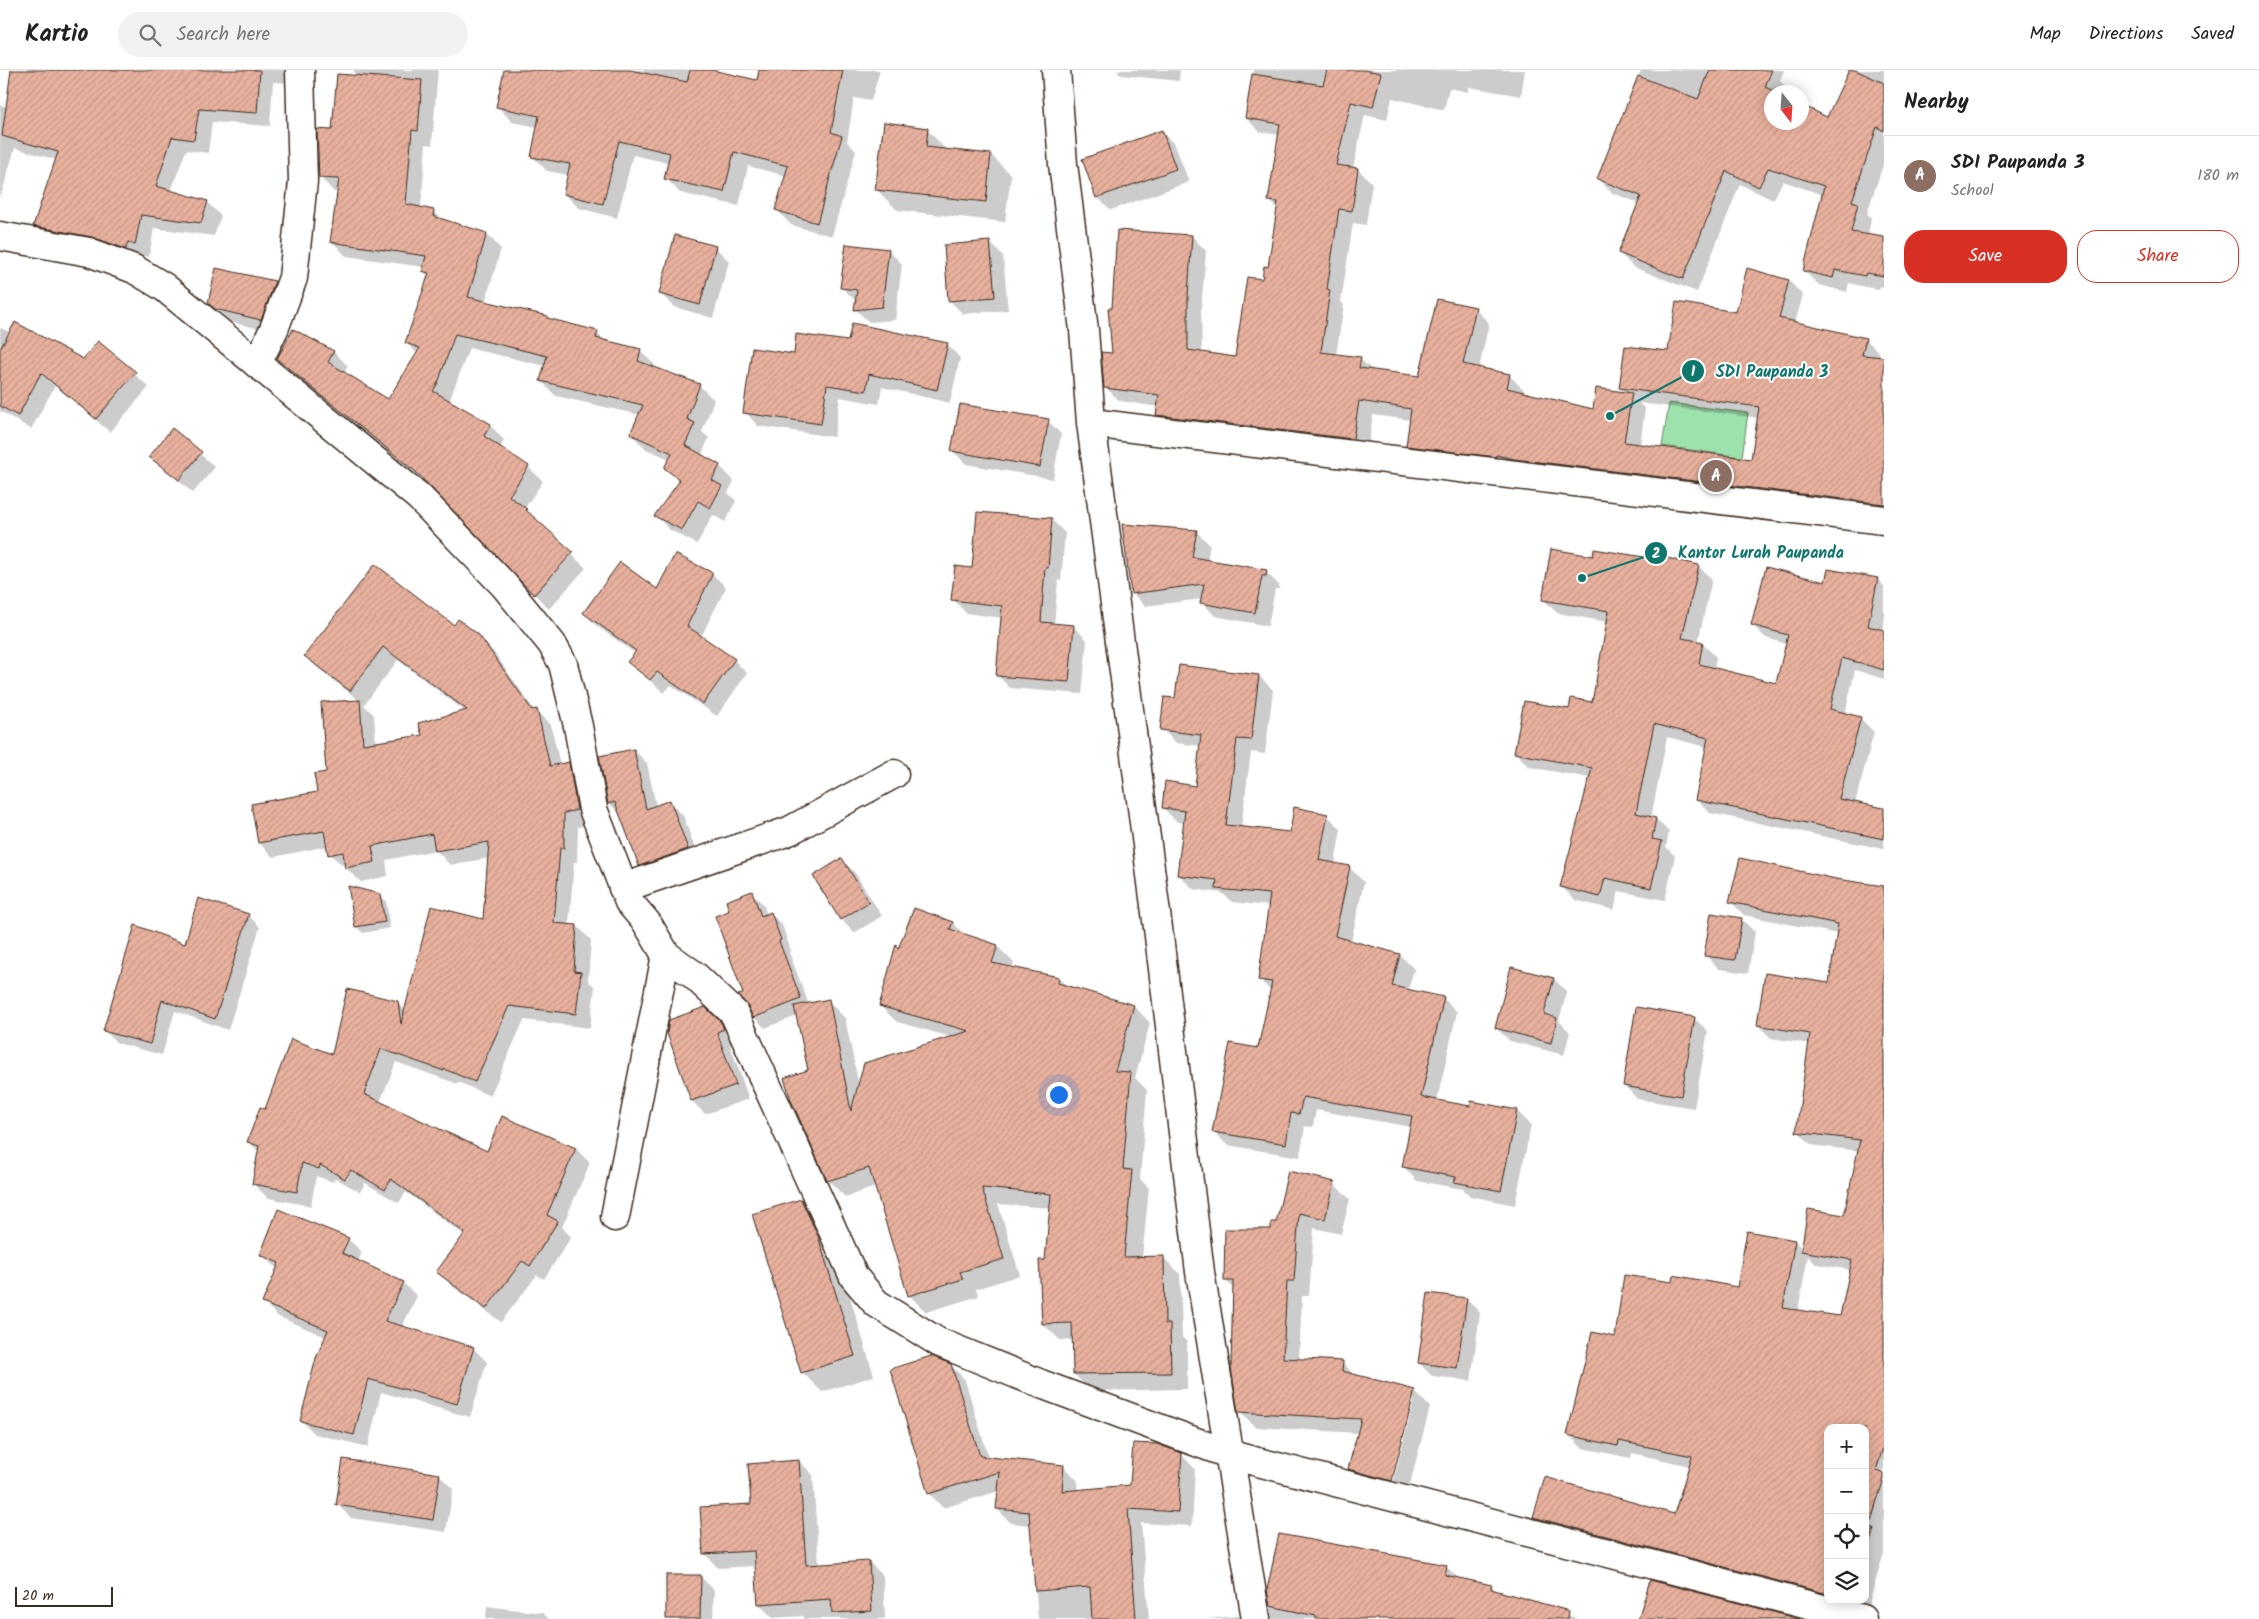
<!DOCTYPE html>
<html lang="en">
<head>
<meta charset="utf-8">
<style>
  :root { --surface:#fff; --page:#f2f2f2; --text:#222; --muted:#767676; --line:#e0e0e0; --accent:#d93025 }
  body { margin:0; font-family:Kalam,sans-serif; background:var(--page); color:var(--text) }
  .controls { position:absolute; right:15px; bottom:15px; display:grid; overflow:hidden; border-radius:10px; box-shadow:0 2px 12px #0003 }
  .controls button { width:45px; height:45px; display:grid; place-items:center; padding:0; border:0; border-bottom:1px solid var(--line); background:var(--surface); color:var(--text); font:25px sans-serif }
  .compass { position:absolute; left:1764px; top:15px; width:45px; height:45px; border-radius:50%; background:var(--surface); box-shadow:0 2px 12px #0003; rotate:163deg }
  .scale { position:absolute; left:15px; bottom:12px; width:98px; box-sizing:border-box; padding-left:5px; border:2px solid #3b2a1e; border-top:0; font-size:14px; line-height:18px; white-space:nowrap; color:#3b2a1e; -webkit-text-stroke:4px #fff; paint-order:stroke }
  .you { position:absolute; left:1058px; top:1024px; width:18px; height:18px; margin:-12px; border:4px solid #fff; border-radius:50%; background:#1a73e8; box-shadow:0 0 0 8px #1a73e833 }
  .badge { display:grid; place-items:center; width:32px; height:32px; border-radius:50%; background:var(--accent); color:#fff; font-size:16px; font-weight:700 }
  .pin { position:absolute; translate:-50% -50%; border:2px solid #fff; box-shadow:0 1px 5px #0006 }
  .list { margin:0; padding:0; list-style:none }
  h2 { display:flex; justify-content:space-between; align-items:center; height:65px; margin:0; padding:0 20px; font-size:21px }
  h2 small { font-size:16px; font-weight:400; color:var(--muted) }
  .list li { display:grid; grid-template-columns:32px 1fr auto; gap:15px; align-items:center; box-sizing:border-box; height:80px; padding:0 20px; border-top:1px solid var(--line) }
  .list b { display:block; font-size:19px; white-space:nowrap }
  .list p { margin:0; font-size:16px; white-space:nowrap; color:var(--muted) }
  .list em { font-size:16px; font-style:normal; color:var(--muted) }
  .actions { display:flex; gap:10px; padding:15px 20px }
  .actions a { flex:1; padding:11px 0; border:1px solid var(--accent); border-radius:20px; text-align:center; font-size:18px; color:var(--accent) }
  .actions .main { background:var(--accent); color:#fff }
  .icon { flex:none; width:28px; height:28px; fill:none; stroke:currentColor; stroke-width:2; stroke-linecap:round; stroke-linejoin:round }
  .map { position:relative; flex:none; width:1884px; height:1549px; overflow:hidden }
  header { display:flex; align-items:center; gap:30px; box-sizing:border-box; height:70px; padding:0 25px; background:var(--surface); border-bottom:1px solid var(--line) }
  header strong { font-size:24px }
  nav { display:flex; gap:28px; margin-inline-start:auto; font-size:18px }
  .search { width:350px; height:45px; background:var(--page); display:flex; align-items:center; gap:12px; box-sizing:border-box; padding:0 18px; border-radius:28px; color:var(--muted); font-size:19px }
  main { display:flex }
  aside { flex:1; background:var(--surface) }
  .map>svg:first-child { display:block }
  .park { fill:#9de1ad; stroke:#6c8666 }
  .shadow { fill:#0003; fill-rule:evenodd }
  .building { fill:url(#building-hatch); stroke:#3b2a1e }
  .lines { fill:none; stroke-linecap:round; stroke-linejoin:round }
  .minor-casing { stroke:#3b2a1e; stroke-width:31 }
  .minor { stroke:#fff; stroke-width:28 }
  .leader { fill:none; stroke:#0f766e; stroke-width:2 }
  .callout-dot { fill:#0f766e; stroke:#fff; stroke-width:2 }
  .mark-label { font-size:15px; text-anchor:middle; font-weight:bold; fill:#fff }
  .callout-label { font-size:16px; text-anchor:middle; font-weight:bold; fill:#0f766e; stroke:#fff; stroke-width:4; stroke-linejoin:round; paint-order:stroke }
</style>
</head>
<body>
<header>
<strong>Kartio</strong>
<div class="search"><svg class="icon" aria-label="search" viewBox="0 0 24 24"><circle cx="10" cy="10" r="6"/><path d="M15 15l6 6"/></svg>Search here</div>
<nav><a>Map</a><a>Directions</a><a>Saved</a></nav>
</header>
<main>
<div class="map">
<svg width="1884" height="1549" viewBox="0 0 1884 1549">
  <defs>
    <pattern id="building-hatch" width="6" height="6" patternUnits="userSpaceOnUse" patternTransform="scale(1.25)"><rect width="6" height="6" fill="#e8b19e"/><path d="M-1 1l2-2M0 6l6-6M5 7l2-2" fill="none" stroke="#c89888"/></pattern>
  </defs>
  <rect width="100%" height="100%" fill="#fff"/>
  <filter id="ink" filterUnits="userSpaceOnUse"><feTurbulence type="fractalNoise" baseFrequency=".02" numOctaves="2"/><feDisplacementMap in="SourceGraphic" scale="10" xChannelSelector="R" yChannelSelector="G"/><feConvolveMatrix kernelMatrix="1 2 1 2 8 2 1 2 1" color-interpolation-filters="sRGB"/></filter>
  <g filter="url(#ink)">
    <path class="park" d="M1669,333L1748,343L1742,387L1662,376Z"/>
    <path class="shadow" d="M13,0H295L294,13L273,12L270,56L212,52L208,83L186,80L171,121L207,132L221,146L214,166L154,158L149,187L141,185L139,192L47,169L34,156L57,90L15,78L0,129V35L7,37Z
      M354,0H438L432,75L426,74L421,138L433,141L444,151L487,164L501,179L485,233L547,247L550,250L597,263L607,272L640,281L655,295L654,298L700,316L714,330L702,362L709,368L701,386L720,396L734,411L728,423L736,431L725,452L713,445L697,474L670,460L656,446L680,412L666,397L670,389L646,379L631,364L640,345L556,326L541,311L545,296L469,278L449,332L490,355L504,370L500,378L528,397L543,411L524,439L586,498L549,539L430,416L293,304L278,289L293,260L334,282L348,296L344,303L388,331L418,284L406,273L429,207L423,201L424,197L346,186L332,171L338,122H334L320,107L333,61L354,6Z
      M505,0H706L758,12L761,0H880L871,31L854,28L847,72L856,81L832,166L791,155L777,140L787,106L748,96L739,136L680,123L666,108L669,93L633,85L617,148L579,138L564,124L569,105L547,101L532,86L538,57L512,52L498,37Z
      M1116,0H1180L1179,11L1121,5Z
      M1254,0H1525L1521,26L1469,17L1468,22L1449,18L1444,40L1392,28L1387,50L1365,45L1353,98L1358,99L1372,113L1366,155L1353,153L1341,232L1344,235L1336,285L1360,289L1373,301L1420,307L1475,239L1489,253L1479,299L1510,306L1524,320L1523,323L1594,340L1626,324L1620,318L1669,283L1736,243L1748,200L1789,211L1803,225L1795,253L1865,269L1880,283L1873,307L1884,310V446L1421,389L1407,375L1411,350L1373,345L1367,383L1172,359L1158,345L1159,337L1120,331L1105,317L1113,285V239L1192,166L1206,181L1201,240L1202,283L1236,289L1269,198L1278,139L1269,130L1280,65L1260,62L1246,48ZM1639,333L1759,348L1752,391L1640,375L1645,339Z
      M1641,0H1784L1780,11L1785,16L1782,22H1772V52H1802V36L1828,49L1850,0H1884V92L1867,143L1871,148L1868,166L1884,168V217L1880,216L1879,220L1849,213L1847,222L1819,215L1804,201L1823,125L1783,111L1773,130L1740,114L1697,222L1633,197L1619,182L1639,133L1612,123L1598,109Z
      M927,59L947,81L991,85L1011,105L1005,152L897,140L877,120Z
      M1162,62L1175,75L1189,112L1111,140L1097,127Z
      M990,172L1003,186L1008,240L963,244L950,231Z
      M715,177L729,191L713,248L674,237L660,223Z
      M888,180L902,194L895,250L869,252L855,239L857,232L842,218Z
      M275,212L288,226L274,262L230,252L209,232Z
      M0,258L83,291L98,273L149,317L110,362L55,316L31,359L0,341Z
      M849,272L947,274L960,288L950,333L882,317L879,334L840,327L834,367L758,356L745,342L795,286Z
      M1048,351L1061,364L1053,409L966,394L953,381Z
      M172,360L215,397L193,423L151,387Z
      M1052,450L1065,463L1061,511L1058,510L1054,555L1073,556L1087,570L1082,624L1010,618L997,605L1002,548L966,543L953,529L973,499Z
      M1124,456L1197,462L1210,475L1207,491L1266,502L1279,515V519H1275L1268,556L1215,546L1202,532V529L1145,536L1132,523Z
      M1594,487L1698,496L1712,509L1698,572L1702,573L1716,587L1714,599L1777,615L1787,574L1766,568L1752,555L1826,514L1877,509L1884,516V609L1855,600L1845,644L1860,648L1874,662L1855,734L1884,739V779L1710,743L1697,730L1707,677L1667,667L1651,748L1656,749L1669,762L1666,777L1675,786L1665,830L1619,821L1614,840L1575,830L1561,816L1590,708L1529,697L1516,683L1570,640L1593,633L1608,552L1557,543L1544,530Z
      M712,504L726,517L701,567L734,590L747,603L717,646L671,615L664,623L628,591L635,583L598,557L584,543Z
      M454,556L478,566L493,581L535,641H537L551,655L560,695L568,694L582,708L591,754L578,757L577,792H574L569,855L577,856L591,870L588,911L595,917L590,958L524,950L490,1026L458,1012V1014L396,992L380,1032L487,1083L576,1079L590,1093L562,1157L571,1167L544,1209L537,1205L501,1252L452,1216L438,1201L464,1165L406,1122L399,1133L365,1113L360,1122L335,1108L333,1112L316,1106L311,1136L268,1128L253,1114L259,1082L248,1071L265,1040L397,932L406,941L484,850L489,788L450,795L436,780L386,790L388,806L361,812L330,784L328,776L273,787L259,773L318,723L327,703L322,634L360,631L320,600L306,586ZM398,590L466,642L423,666L376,673L374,645L364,635Z
      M1259,606L1273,620L1265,684L1251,682L1241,758L1291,763L1327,745L1341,759L1335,794L1350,798L1364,812L1351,872L1400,885L1414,899L1408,920L1443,928L1457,942L1437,1031L1471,1038L1472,1033L1517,1041L1531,1055L1515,1135L1470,1126L1463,1119L1417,1111L1403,1096L1411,1057L1316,1040L1313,1057L1305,1056L1300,1087L1227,1075L1213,1061L1259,980L1271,921L1259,909L1269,836L1232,832L1222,823L1193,819L1179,805L1185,753L1177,752L1163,738L1196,717L1201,676L1176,673L1162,659L1177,629Z
      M634,680L647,693L656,736L669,732L683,745L700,793L653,809L640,795L622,746L609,733Z
      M841,789L855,803L882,846L854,863L841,849Z
      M1836,811L1884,817V1483L1866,1543L1548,1460L1535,1447L1675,1445L1690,1396L1632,1383L1631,1388L1582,1378L1569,1365L1617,1269L1673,1213L1738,1219L1795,1171L1802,1179L1844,1147L1859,1081L1811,1075L1798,1061L1810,974L1771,968L1758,955L1830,914L1838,864L1744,845L1731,832ZM1808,1186L1816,1194L1851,1200L1841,1247L1798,1241ZM1828,1358H1865V1530H1828Z
      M752,823L763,834L767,845L771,844L782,855L791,881L789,882L809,935L828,931L845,948L859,1016L951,967L897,952L880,936L896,877L899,880L953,853L965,865L997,876L1014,893L1012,898L1059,908L1068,917L1134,936L1150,953L1135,1008L1147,1020L1140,1109L1149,1118L1142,1188L1163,1187L1180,1204L1182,1267L1187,1272V1319L1091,1321L1074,1304V1270H1060L1043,1254L1051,1138L998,1134L1020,1205L976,1219L979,1226L926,1242L909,1225L876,1117L845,1127L828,1110L797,946L765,958L754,947L745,924L731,842Z
      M379,825L386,831L390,858L363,863L356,857Z
      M248,845L260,857L228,960L175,941L162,985L117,973L105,961L185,875Z
      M1741,849L1755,862L1748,903L1719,899L1706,885Z
      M1554,909L1567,922L1559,951L1570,962L1564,985L1510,971L1496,958Z
      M1694,948L1708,961L1694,1038L1637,1029L1624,1015Z
      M720,953L734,967L737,973L730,975L749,1029L705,1044L692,1031L668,963Z
      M1334,1114L1350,1129L1341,1164L1314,1158L1309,1226H1302L1299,1290L1342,1292L1355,1306L1414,1321L1430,1337L1407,1426L1365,1414L1349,1399L1358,1363L1255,1357L1240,1341L1234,1219L1226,1211L1276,1153ZM1411,1330H1414L1392,1417L1389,1416Z
      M801,1130L821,1151L838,1187L874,1306L822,1322L802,1302Z
      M348,1169L362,1182L358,1192L403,1213L417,1226L402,1257L473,1278L487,1292L470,1347L381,1322L368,1377L315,1364L302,1351L326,1267L277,1246L264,1232L278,1199L261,1184Z
      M1429,1224L1467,1229L1480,1243L1471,1311L1432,1306L1419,1293Z
      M951,1295L965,1310L989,1389L1064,1397L1078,1411L1077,1421L1131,1416L1181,1384L1195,1399L1192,1456L1141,1453L1149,1549H1038L1031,1455L1011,1453L997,1439L999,1421L943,1438L929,1423Z
      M344,1391L440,1406L453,1419L446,1462L351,1448L337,1434Z
      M799,1391L813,1405L819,1495L869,1492L883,1506L885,1549H804V1546L773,1548L759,1534L756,1496L718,1498L704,1483Z
      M1446,1496L1459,1509L1491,1516L1497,1522L1579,1549H1271L1268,1520Z
      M700,1506L714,1520L713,1549H682Z
      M487,1536L543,1543L549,1549H486Z
      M1239,1546L1242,1549H1205Z"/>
    <path class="building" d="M11,0H260L257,43L199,39L194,70L172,67L156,116L208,131L201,153L141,145L135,175L128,172L126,179L92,167L33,156L58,82L2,66Z
      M504,0H630L687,12L690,0H712L757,10L759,0H843L831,62L842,66L817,153L775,140L788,96L734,82L724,122L664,109L670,83L619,71L603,134L563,124L570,94L531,87L539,46L496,37Z
      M1327,0H1364L1381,3L1373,37L1351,32L1336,95L1358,98L1352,141L1339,139L1327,219L1330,220L1321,282L1361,287L1359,298L1419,306L1437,229L1476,237L1463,294L1510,304L1507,318L1593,339L1596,318L1632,323L1624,372L1751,389L1759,337L1619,318L1625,276L1668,281L1676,232L1736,242L1747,198L1789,210L1779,248L1866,268L1862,285L1884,287V434L1514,389L1496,385V387L1406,376L1411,339L1359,331L1353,369L1156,345L1159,325L1104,318L1101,282L1112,283L1108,238H1112L1117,160L1192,165L1188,225V280L1235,287L1247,207L1262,209L1264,196L1268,197L1278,132L1268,131L1280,54L1245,48L1252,4L1323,15Z
      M1710,0H1772L1765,17L1776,22H1772V52H1802V35L1827,47L1849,0H1855L1884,13V61L1877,57L1852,131L1858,133L1851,162L1884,167V206L1866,203L1865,206L1835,200L1833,208L1803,201L1824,116L1768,98L1759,117L1726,101L1683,209L1618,183L1641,126L1597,109L1638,6L1698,29Z
      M337,4L422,10L418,61L412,60L406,134L434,140L433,146L487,163L468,227L548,246L547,248L598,261L596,268L641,279L638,291L700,314L687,349L695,353L685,375L720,395L712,410L722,416L710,438L698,431L682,460L654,446L680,410L664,398L672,383L630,364L643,335L540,311L547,286L455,264L438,313L433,321L491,354L484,366L529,396L509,426L527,439L526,440L573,482L534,525L417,403L277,289L293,259L334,281L328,292L388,329L420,278L405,273L429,203L422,201L426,186L330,172L339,109L319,108L317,59L332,60Z
      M884,52L928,58L926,77L991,84L986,132L875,120Z
      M1162,60L1176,99L1096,128L1082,89Z
      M675,165L716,176L700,235L659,224Z
      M990,171L995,227L948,231L944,175Z
      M846,174L889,179L882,237L854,240L857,220L840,218Z
      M216,198L275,211L261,250L215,239L208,233Z
      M15,252L83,289L98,271L136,302L96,349L41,303L18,346L0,336V279Z
      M852,253L948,273L937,320L869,304L866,321L827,315L821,354L743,343L752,278L794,284L796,264L848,271Z
      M960,334L1049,349L1040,397L951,381Z
      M172,358L202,382L179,410L149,387Z
      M977,442L1052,448L1048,498H1045L1041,552L1074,555L1069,612L996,606L1002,536L951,530L955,496L972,498Z
      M1122,454L1197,460L1192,487L1267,500L1266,506H1262L1255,543L1200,533L1204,514L1131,524Z
      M1551,479L1593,486L1594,479L1657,489L1658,486L1699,495L1682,568L1703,572L1699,594L1776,613L1788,565L1751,555L1766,497L1825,512L1828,499L1878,508L1868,556L1884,560V600L1842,588L1830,639L1861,647L1839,729L1884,738V769L1695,730L1708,668L1654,654L1636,743L1656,748L1652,769L1662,771L1651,818L1605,808L1600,827L1560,817L1592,698L1514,683L1524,631L1569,639L1571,628L1592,632L1609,541L1542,530Z
      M675,484L713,503L687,556L735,589L703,634L657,602L650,610L627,592L636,581L583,543L620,492L657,519Z
      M375,494L454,555L458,549L479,565L532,640L537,639L550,696L569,692L577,740L564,743V778H560L554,853L577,855L574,901L581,902L576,944L509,936L475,1012L444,999V1001L381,979L364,1024L487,1081L502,1046L576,1078L547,1145L558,1151L530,1196L522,1191L486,1239L436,1202L465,1163L391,1109L385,1120L351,1100L345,1109L320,1095L319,1099L302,1093L297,1122L252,1114L259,1076L247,1072L260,1037L265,1039L291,969L332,984L347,919L398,931L401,954L431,836L483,849L489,772L435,781L432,764L372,776L375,792L345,798L343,782L328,785L324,761L258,773L251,734L317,722L314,704L326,702L321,632L360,630L363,674L422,665L418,653L467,640L383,577L350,621L304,586Z
      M1179,595L1259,605L1251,670L1237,669L1226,755L1290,762L1294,737L1328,744L1319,790L1350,796L1335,866L1400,884L1392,916L1444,927L1421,1027L1470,1036L1471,1031L1517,1040L1501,1121L1454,1112L1456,1107L1402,1097L1412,1046L1303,1027L1299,1044L1291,1043L1286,1074L1212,1062L1230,973L1258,978L1272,912L1258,910L1270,824L1216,819L1217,810L1177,805L1185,741L1162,738L1165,711L1195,716L1201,665L1160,660L1164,627L1175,628Z
      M634,679L646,739L670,730L688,779L639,796L615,732L608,734L599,686Z
      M842,788L869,832L840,850L813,806Z
      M1740,788L1836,809L1884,816V1374L1876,1401L1884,1403V1408L1869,1458L1874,1459L1865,1488V1358H1828V1524L1533,1447L1545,1407L1674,1444L1692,1386L1619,1371L1618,1376L1567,1365L1592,1262L1615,1267L1624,1205L1672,1212L1673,1205L1737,1217L1747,1161L1795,1170L1783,1238L1840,1246L1852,1190L1801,1181L1808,1139L1844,1145L1860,1070L1796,1062L1810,964L1757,955L1765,903L1829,913L1838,854L1729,832Z
      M348,816L380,824L385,852L355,857Z
      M752,821L761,846L771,842L781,870L779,871L801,929L753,948L748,936L738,925L743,924L715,846L729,841L726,831Z
      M198,828L249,844L215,949L162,930L150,974L103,961L135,855L185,874Z
      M914,838L953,852L950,859L998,875L992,893L1059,907L1058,913L1134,935L1115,1001L1131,1002L1123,1099L1132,1100L1124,1187L1164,1186L1165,1254H1170L1171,1303L1073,1304L1072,1253L1042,1254L1039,1190H1045L1051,1124L982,1118L1004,1189L960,1202L963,1209L908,1226L869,1098L827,1111L791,1030L784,1008L808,1000L794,936L829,929L851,1041L864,993L969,961L879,936L896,874L898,879Z
      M1711,843L1742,848L1735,890L1704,886Z
      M1511,897L1554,908L1544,944L1557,948L1551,973L1495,958Z
      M705,937L721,952L724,959L717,962L736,1015L691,1031L667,963L669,950Z
      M1636,937L1695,947L1681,1026L1623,1016Z
      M1288,1101L1335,1112L1325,1149L1299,1143L1294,1211H1287L1283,1288L1343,1291L1342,1301L1415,1320L1392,1411L1348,1399L1361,1349L1238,1342L1231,1298L1233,1211H1224L1225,1159H1271V1152H1276Z
      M801,1129L818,1166L855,1286L801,1303L752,1144Z
      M278,1139L349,1168L342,1183L404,1212L385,1251L474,1277L457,1334L368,1309L354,1365L300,1351L316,1288L328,1260L262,1233L279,1193L260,1185Z
      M1428,1223L1467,1228L1457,1298L1418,1293Z
      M931,1286L951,1294L980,1386L1064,1395L1062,1421L1130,1415L1133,1373L1157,1374L1182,1383L1178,1442L1128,1439L1136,1549H1092L1090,1517L1035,1521L1029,1442L996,1439L1000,1402L928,1424L890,1299Z
      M343,1389L440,1404L433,1450L336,1435Z
      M799,1390L806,1495L869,1491L872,1541L832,1543L831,1529L758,1534L754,1481L703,1484L700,1437L751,1434L748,1394Z
      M1279,1464L1447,1495L1445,1505L1492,1515L1491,1519L1569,1541L1568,1549H1316V1546L1270,1536L1267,1520Z
      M666,1505H701L700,1549H666Z
      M1650,1510L1800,1549H1638Z"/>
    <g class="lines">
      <g class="minor-casing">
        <path id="minor" d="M1056,0L1063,94L1084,260L1091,353L1158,858L1200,1202L1256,1549
          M0,166L89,182L134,199L164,217L419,427L504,515L552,574L563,594L578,656L593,739L629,832L647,853L666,885L694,905L734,943L854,1207L876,1233L938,1272L1041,1314L1231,1385L1862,1549
          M257,294L274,259L293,208L303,111L300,0
          M1091,353L1884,450
          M623,818L789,761L894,704
          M615,1147L666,885"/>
      </g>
      <use href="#minor" class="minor"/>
    </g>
  </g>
  <path class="leader" d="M1610 346L1693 301M1582 508L1656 483"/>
  <g class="callout-dot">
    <circle cx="1610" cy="346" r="5"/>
    <circle cx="1582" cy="508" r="5"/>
    <circle cx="1693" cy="301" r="12"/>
    <circle cx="1656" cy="483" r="12"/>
  </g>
  <g class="mark-label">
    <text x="1693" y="306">1</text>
    <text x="1656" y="488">2</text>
  </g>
  <g class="callout-label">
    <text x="1772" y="307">SDI Paupanda 3</text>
    <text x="1761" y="488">Kantor Lurah Paupanda</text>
  </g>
</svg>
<div class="controls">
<button>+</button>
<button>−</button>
<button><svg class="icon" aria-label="locate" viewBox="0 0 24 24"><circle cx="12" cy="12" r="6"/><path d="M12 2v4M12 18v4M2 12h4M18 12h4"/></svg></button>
<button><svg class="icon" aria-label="layers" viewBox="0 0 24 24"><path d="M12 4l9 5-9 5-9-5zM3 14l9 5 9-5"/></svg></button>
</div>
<svg class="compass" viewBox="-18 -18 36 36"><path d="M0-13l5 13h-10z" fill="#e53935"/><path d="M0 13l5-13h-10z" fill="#767676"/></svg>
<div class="scale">20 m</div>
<div class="you"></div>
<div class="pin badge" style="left:1716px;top:406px;background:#8d6e63">A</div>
</div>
<aside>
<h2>Nearby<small></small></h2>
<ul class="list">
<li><span class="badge" style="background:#8d6e63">A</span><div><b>SDI Paupanda 3</b><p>School</p></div><em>180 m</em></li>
</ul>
<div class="actions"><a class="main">Save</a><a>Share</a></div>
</aside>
</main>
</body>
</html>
